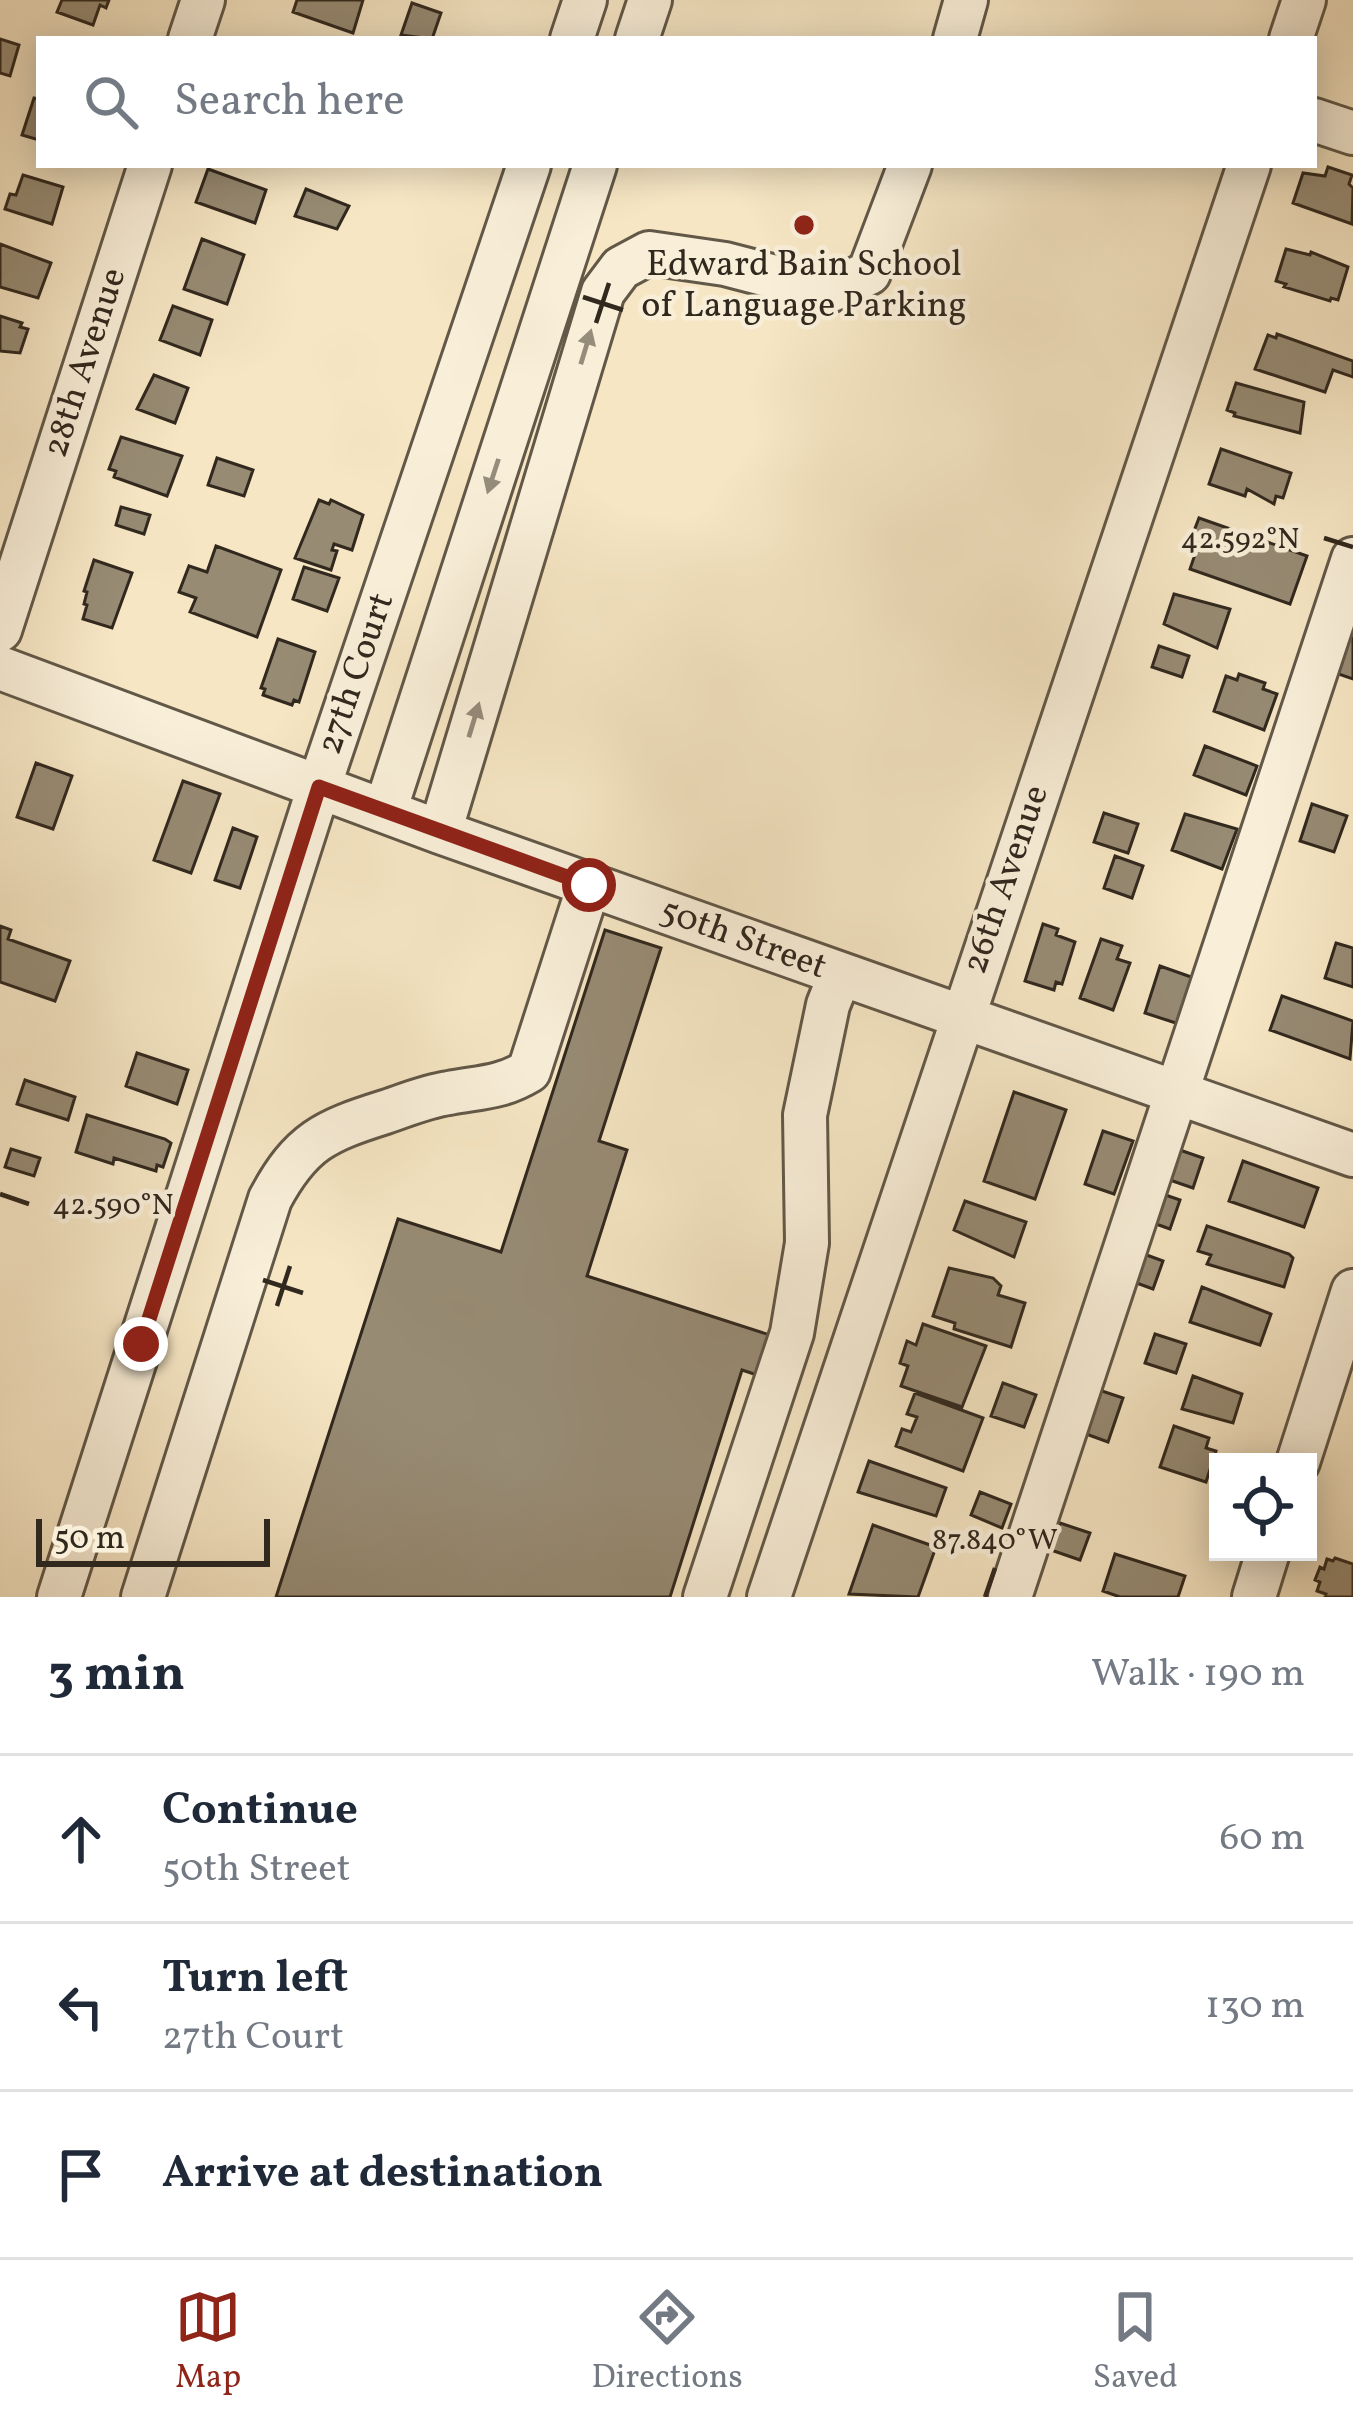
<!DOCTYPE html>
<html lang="en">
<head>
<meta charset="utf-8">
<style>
  :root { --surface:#fff; --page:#f2f2f3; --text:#1f2937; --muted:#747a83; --line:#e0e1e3; --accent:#8f2418 }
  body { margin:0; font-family:Vollkorn,serif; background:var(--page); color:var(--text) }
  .controls { position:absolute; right:36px; bottom:36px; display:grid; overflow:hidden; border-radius:0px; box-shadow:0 6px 30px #0003 }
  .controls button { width:108px; height:108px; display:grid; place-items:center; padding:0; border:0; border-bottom:3px solid var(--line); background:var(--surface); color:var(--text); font:60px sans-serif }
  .scale { position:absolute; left:36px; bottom:30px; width:234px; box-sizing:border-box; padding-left:12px; border:6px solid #31281e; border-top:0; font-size:33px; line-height:42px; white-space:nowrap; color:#31281e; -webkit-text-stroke:9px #f9efd9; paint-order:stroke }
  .stop { position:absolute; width:36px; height:36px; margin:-27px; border:9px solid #8f2418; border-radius:50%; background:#fff }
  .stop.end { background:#8f2418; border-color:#fff; box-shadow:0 3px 12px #0008 }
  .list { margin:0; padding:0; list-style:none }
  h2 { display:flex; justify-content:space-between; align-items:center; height:156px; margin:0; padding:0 48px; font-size:51px }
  h2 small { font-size:39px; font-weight:400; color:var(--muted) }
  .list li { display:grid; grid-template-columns:78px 1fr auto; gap:36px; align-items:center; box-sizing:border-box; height:168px; padding:0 48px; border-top:3px solid var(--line) }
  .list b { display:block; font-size:45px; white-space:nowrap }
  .list p { margin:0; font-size:39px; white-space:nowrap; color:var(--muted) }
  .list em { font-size:39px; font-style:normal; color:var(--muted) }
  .icon { flex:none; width:66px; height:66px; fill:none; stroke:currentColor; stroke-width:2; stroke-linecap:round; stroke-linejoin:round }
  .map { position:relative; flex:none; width:1353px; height:1597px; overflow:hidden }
  .search { position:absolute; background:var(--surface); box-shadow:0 6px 30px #0003; left:36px; right:36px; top:36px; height:132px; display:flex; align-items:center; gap:30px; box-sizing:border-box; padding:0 42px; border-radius:0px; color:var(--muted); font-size:45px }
  .sheet { height:660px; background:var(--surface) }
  nav { display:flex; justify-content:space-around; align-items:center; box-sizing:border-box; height:168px; border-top:3px solid var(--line); background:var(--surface); font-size:33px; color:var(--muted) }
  nav a { display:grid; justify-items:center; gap:6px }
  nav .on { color:var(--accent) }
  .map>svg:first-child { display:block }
  .building { fill:#978b74; stroke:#31281e; stroke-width:3 }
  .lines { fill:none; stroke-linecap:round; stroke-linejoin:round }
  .minor-casing { stroke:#625848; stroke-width:48 }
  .minor { stroke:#f9efd9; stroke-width:42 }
  .oneway { fill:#958c7c }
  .route { stroke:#8f2418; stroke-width:15 }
  .ticks { fill:none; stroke:#31281e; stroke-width:4.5 }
  .poi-dot { fill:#8f2418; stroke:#f9efd9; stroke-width:4.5 }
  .labels { text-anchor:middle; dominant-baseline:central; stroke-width:9; stroke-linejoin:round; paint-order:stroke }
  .poi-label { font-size:36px; fill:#31281e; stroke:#f9efd9 }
  .street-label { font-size:36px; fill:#31281e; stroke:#f9efd9 }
  .ticks-label { font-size:30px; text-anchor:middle; fill:#31281e; stroke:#f9efd9; stroke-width:9; stroke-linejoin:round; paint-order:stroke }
</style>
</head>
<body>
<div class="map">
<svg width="1353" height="1597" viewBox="0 0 1353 1597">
  <rect width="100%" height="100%" fill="#f6e6c4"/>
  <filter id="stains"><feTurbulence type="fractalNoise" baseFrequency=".00167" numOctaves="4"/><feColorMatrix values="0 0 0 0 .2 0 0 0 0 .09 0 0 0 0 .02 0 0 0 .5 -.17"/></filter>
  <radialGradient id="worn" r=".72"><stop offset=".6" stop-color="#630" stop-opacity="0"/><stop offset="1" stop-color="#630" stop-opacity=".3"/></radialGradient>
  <path class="building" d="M62,0H109L106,8L100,5L93,25L57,12Z
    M297,0H363L353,33L293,12Z
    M412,3L441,13L432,39L401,35Z
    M0,39L19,45L10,76L0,73Z
    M34,98L39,99V140L22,135Z
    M1328,167L1352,175L1349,184L1353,188L1352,224L1293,203L1303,173L1325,176Z
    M208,169L266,190L255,223L196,202Z
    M23,175L63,187L52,224L5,209L10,194L16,195Z
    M306,189L349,206L337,229L295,216Z
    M202,239L244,255L227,304L184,289Z
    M0,244L51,263L38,298L0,287Z
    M1286,249L1310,255L1311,252L1348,267L1338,300L1331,298L1330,301L1284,287L1286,284L1276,281Z
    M173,306L212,320L200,355L160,340Z
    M0,316L22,323L20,327L28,329L20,353L0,351Z
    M1277,334L1353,361V377L1333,370L1325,392L1255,369L1268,335L1276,338Z
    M154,375L188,388L175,423L137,409Z
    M1236,383L1304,402L1300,433L1234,416L1235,413L1227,410Z
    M121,437L182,456L167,496L114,477L116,471L109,469Z
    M1221,449L1291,473L1283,498L1276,496L1274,504L1247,489L1245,496L1209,484Z
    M217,458L253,470L244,496L208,485Z
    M319,500L329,504L331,500L363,515L352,550L334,544L332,550L337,551L331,570L295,558Z
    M121,507L150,515L144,534L116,525Z
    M1199,518L1307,556L1290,604L1190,569L1202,534L1194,531Z
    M216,546L281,570L257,637L190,612L196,598L179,592L189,566L207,572Z
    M94,560L132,573L112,628L83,619L87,605L84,604L87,592L84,591Z
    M304,567L339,578L327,611L293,599Z
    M1174,594L1230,609L1217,648L1164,624Z
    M1347,636L1353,638V679L1333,672Z
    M278,639L315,652L299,702L294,700L292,705L263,695L265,689L261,688Z
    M1159,646L1189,656L1182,677L1152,667Z
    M1239,674L1265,683L1263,689L1277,694L1264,730L1214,711L1226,676L1237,680Z
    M1205,746L1257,766L1246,795L1194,775Z
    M36,763L72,776L53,829L17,817Z
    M183,781L220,794L191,873L154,860Z
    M1312,804L1347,816L1334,852L1300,841Z
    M1104,813L1138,824L1128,853L1094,842Z
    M1185,814L1237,829L1222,869L1172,850Z
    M233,828L257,837L240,888L215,880Z
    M1115,856L1143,866L1132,898L1104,888Z
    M1043,924L1058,929L1056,935L1075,942L1062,984L1056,982L1054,990L1025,981Z
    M0,926L11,930L8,939L70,961L55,1001L0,982Z
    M605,930L661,948L599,1141L627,1150L587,1276L773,1336L760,1376L742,1370L670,1597H276L398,1219L501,1252Z
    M1101,939L1122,946L1117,959L1130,963L1113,1010L1080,998Z
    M1336,943L1353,948V987L1325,978Z
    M1160,966L1194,978L1179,1024L1145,1013Z
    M1282,996L1353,1021L1350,1059L1270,1030Z
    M137,1053L188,1070L177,1104L126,1086Z
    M25,1080L75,1097L68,1120L17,1104Z
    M1014,1092L1066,1110L1035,1199L984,1181Z
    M87,1115L165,1139L171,1143L163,1167L157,1165L156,1171L114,1158L113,1164L76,1152Z
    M1103,1131L1133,1141L1114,1194L1085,1184Z
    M1174,1148L1203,1158L1193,1188L1164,1178Z
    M11,1149L40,1158L34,1176L5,1167Z
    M1243,1161L1318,1188L1304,1227L1229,1201Z
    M1151,1190L1180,1200L1170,1229L1142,1219Z
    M965,1201L1026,1222L1014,1257L954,1230Z
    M1207,1226L1289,1254L1293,1258L1284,1287L1207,1264L1211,1255L1198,1251Z
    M1133,1250L1163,1261L1153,1289L1123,1278Z
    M949,1268L993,1278L1001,1286L998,1295L1025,1303L1011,1347L954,1329L955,1323L933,1316Z
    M1202,1287L1271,1314L1260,1345L1190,1322Z
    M923,1324L986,1346L962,1407L901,1386L908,1366L900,1363L907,1341L916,1345Z
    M1155,1334L1186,1344L1176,1373L1145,1363Z
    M1193,1376L1242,1394L1233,1423L1182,1409Z
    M1003,1383L1036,1395L1024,1427L991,1416Z
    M1093,1388L1123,1398L1108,1442L1078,1431Z
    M915,1393L983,1418L963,1471L896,1446L902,1429L911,1432L917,1417L907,1414Z
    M1174,1426L1209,1438L1206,1448L1216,1451L1206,1482L1160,1467Z
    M869,1461L946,1488L936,1516L858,1492Z
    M980,1492L1011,1504L1002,1528L971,1515Z
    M1060,1523L1090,1533L1080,1560L1051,1550Z
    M873,1525L936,1547L918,1597L849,1594Z
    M1115,1554L1185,1576L1178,1597H1120L1103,1591Z
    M1335,1558L1353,1564V1597H1325L1326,1594L1317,1591L1320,1582L1315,1580L1320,1567L1324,1569L1327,1559L1333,1561Z"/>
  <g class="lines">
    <g class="minor-casing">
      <path id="minor" d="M190,39L203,0
        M572,39L585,0
        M637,39L650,0
        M955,39L966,0
        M1291,39L1304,0
        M1314,120L1353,133
        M0,630L150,165
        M0,668L440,832L1353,1155
        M385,811L595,165
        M440,832L603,292L621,268L649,253L725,264L829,291L869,273L910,165
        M1298,1462L1353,1291
        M59,1597L319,787L529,165
        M143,1597L270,1199C301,1141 325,1131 385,1112C406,1105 427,1096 449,1093C481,1087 501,1088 529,1071L589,885
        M705,1597L792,1333L807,1243L805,1115L828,1005L840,975
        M769,1597L1249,165
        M1010,1597L1353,559
        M1254,1597L1268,1552"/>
    </g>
    <use href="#minor" class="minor"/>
  </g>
  <defs><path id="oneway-solid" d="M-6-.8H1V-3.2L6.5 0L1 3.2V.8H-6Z" transform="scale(3)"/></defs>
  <g class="oneway">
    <use href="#oneway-solid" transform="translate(586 347) rotate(-73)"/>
    <use href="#oneway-solid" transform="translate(493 476) rotate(108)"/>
    <use href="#oneway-solid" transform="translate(474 720) rotate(-73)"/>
  </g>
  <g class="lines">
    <path class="route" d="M141,1344L319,787L589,885"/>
  </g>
  <path class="ticks" d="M583,297L623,310M596,323L609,283M1324,538L1353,547M0,1194L29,1204M263,1280L303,1293M277,1306L290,1266M985,1597L995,1568"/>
  <circle class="poi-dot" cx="804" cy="225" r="12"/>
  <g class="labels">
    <g class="poi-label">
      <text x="804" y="266">Edward Bain School<tspan x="804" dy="41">of Language Parking</tspan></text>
    </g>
    <g class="street-label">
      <text transform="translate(86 363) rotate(-72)">28th Avenue</text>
      <text transform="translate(357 674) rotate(-71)">27th Court</text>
      <text transform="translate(1007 880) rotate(-71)">26th Avenue</text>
      <text transform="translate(743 940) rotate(20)">50th Street</text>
    </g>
  </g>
  <g class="ticks-label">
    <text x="1240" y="548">42.592°N</text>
    <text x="113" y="1214">42.590°N</text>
    <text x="995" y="1549">87.840°W</text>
  </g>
  <rect width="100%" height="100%" filter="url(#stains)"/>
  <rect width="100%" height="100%" fill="url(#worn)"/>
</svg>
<div class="controls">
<button><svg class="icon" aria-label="locate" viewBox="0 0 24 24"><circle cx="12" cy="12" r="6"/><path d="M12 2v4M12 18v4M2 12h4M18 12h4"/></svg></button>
</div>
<div class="scale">50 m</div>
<div class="stop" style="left:589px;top:885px"></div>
<div class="stop end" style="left:141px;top:1344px"></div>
<div class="search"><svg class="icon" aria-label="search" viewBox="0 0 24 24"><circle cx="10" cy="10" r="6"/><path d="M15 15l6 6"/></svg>Search here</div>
</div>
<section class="sheet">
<h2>3 min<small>Walk · 190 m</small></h2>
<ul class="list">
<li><svg class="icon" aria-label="ahead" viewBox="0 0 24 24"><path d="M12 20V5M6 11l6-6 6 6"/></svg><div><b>Continue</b><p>50th Street</p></div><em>60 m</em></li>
<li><svg class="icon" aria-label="left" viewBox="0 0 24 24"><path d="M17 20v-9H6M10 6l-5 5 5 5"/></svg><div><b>Turn left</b><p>27th Court</p></div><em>130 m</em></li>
<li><svg class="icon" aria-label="arrive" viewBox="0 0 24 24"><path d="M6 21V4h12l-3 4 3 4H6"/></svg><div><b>Arrive at destination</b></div></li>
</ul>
</section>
<nav>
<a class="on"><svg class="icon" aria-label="map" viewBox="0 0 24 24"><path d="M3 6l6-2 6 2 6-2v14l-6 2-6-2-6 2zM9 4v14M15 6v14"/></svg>Map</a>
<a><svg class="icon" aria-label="directions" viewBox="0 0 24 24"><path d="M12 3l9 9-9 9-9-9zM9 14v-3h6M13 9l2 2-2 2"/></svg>Directions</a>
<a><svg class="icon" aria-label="saved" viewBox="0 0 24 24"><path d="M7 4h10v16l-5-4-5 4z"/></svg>Saved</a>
</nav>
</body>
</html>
